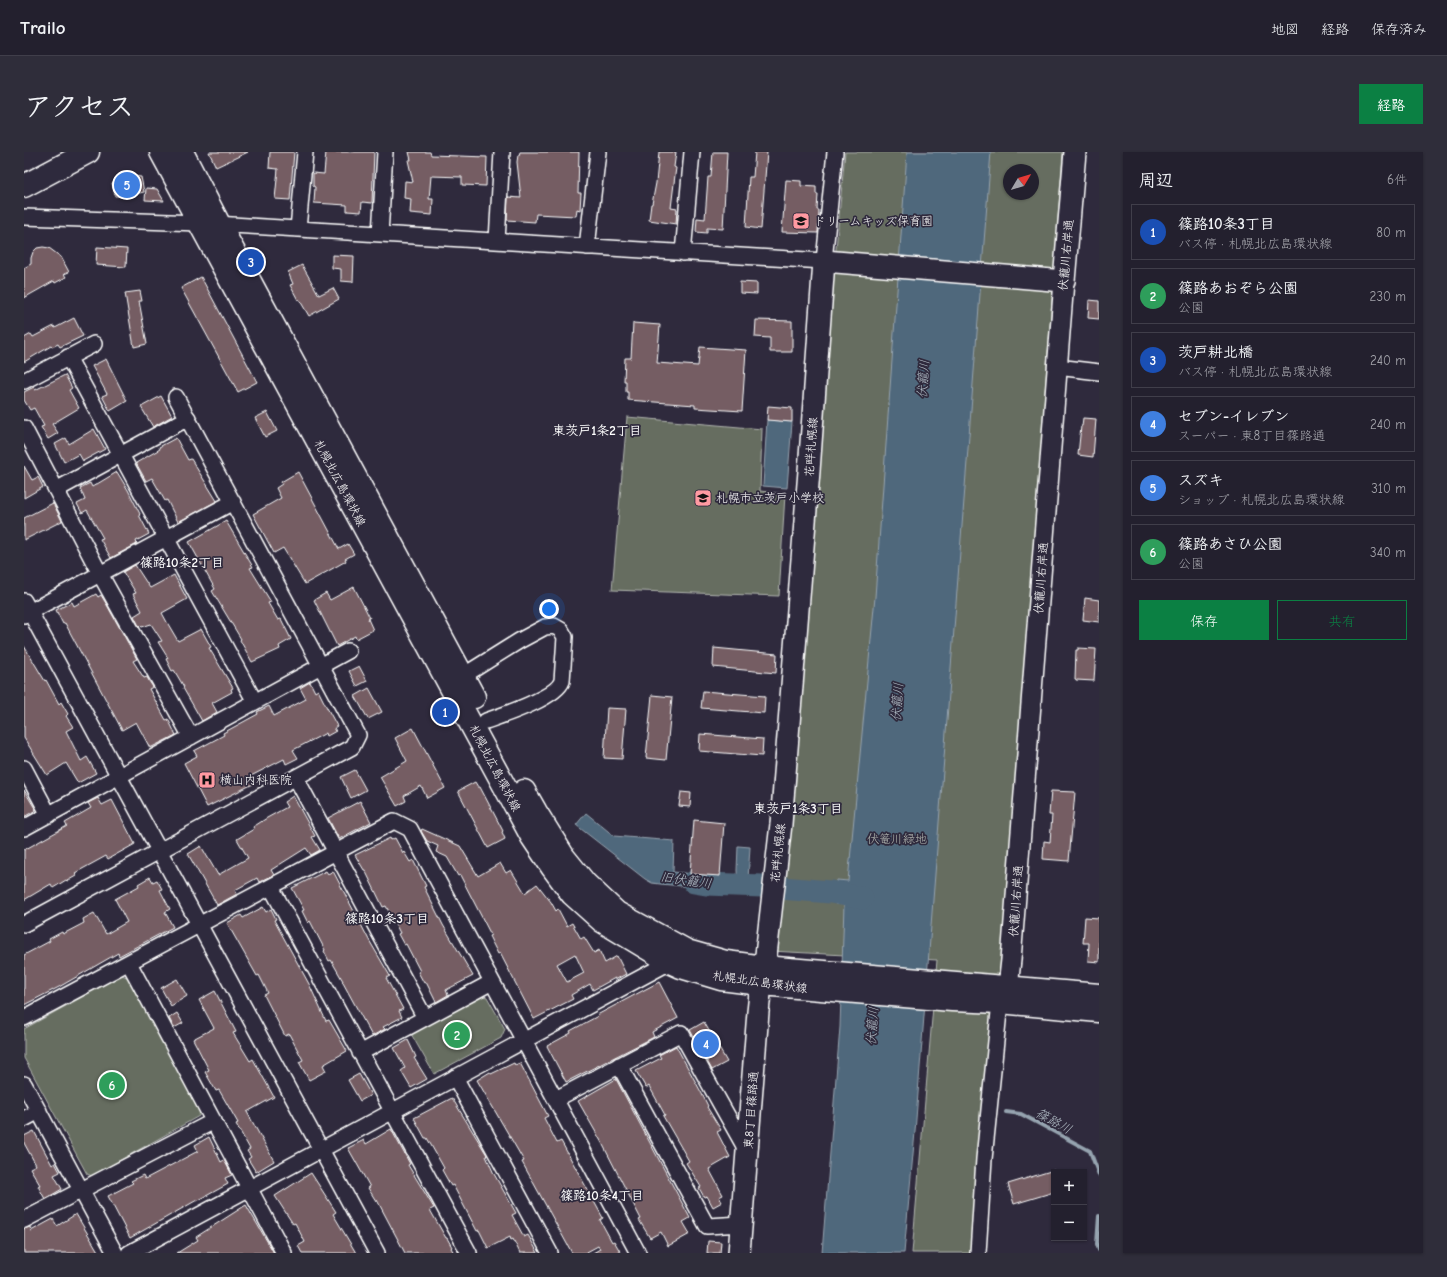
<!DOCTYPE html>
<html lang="ja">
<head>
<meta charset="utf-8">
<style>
  :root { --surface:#23202e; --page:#2f2d3a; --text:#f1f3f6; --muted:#a3a3aa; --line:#403e4a; --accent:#0b8043 }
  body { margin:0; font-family:"Comic Neue","Klee One",sans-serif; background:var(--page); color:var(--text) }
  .controls { position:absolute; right:12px; bottom:12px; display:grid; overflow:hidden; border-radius:0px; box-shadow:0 1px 3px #0004 }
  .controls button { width:36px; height:36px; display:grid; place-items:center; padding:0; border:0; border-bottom:1px solid var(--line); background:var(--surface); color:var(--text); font:20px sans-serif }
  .compass { position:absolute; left:979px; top:12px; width:36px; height:36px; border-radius:50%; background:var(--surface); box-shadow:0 1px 3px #0004; rotate:52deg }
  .you { position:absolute; left:525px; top:457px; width:14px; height:14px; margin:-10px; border:3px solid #fff; border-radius:50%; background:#1a73e8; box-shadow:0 0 0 6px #1a73e833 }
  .badge { display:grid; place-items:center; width:26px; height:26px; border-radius:50%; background:var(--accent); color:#fff; font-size:13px; font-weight:700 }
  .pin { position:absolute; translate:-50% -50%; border:2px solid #fff; box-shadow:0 1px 4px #0006 }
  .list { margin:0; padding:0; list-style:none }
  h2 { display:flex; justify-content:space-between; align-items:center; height:52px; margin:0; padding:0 16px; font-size:17px }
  h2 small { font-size:13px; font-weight:400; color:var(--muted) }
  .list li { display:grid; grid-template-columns:26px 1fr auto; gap:12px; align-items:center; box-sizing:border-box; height:56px; margin:0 8px 8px; padding:0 8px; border:1px solid var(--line); border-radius:0px }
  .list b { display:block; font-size:15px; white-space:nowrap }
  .list p { margin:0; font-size:13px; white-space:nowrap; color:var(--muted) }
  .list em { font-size:13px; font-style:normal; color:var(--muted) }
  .actions { display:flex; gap:8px; padding:12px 16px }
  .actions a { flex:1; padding:9px 0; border:1px solid var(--accent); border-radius:0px; text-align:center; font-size:14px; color:var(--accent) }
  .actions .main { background:var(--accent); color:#fff }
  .map { position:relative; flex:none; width:1075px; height:1101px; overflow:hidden; border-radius:0px }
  header { display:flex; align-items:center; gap:24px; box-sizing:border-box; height:56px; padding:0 20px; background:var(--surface); border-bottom:1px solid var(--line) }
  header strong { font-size:19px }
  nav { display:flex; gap:22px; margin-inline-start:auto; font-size:14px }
  .intro { display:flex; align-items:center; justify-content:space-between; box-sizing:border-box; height:96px; padding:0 24px }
  h1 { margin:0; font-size:28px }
  .button { padding:10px 18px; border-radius:0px; background:var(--accent); color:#fff; font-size:14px; font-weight:700 }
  main { display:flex; gap:24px; padding:0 24px }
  aside { flex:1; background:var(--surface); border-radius:0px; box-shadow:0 1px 3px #0004 }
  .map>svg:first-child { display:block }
  .green { fill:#666d60; stroke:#b2b6b0; fill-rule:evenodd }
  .water { fill:#50677b; stroke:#96a4b0 }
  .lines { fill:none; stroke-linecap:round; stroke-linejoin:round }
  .stream { stroke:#96a4b0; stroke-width:4 }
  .river { stroke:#50677b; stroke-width:23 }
  .building { fill:#745d63; stroke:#fff; fill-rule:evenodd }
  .minor-casing { stroke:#fff; stroke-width:18 }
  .tertiary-casing { stroke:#fff; stroke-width:22 }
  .secondary-casing { stroke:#fff; stroke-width:24 }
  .primary-casing { stroke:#fff; stroke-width:25 }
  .trunk-casing { stroke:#fff; stroke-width:25 }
  .minor { stroke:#2f2a3d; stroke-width:15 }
  .tertiary { stroke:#2f2a3d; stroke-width:19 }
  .secondary { stroke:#2f2a3d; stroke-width:21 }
  .primary { stroke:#2f2a3d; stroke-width:22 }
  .trunk { stroke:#2f2a3d; stroke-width:22 }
  .labels { text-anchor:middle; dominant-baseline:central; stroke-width:3.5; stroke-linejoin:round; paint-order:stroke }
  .poi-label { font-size:12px; fill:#fff; stroke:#2f2a3d; text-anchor:start }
  .street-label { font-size:12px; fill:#fff; stroke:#2f2a3d }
  .park-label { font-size:12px; fill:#b2b6b0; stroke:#2f2a3d }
  .water-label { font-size:13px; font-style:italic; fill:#b0bbc4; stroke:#2f2a3d }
  .neighbourhood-label { font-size:13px; font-weight:bold; fill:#fff; stroke:#2f2a3d }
</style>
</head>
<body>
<header>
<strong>Trailo</strong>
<nav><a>地図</a><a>経路</a><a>保存済み</a></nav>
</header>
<div class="intro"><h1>アクセス</h1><a class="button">経路</a></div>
<main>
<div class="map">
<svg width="1075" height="1101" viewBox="0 0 1075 1101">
  <rect width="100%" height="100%" fill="#2f2a3d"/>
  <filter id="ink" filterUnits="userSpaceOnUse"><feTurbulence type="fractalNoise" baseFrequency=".025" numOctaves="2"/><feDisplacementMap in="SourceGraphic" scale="8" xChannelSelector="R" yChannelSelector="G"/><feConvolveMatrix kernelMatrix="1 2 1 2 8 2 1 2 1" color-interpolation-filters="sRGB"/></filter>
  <g filter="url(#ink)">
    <path class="green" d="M821,0H1039L978,816L948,1101H888L913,808L747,799ZM985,18H1009V42H985Z
      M603,265L738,277L736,339L761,342L755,444L588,438Z
      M98,823L105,826L176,959L175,964L68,1024L63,1022L0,906V877Z
      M455,843L463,845L481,877L477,886L410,922L386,880Z"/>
    <path class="water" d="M883,0H967L891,980L880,1101H798L816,875L820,753L811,752V747H806L808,733H812L813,728L824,729L851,445Z
      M743,268L768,270L763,336L739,334Z
      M562,661L590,684L650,689L649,720L702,725L701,738L636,732L628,731L621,727L552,673Z
      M714,694L726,695L724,727H732L731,739H714L713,718Z
      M757,729L783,731L782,744L756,741Z"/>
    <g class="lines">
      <path class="stream" d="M982,960L997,962L1066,999L1075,1023
        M1075,1064L1073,1092L1075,1098"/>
      <path class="river" d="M670,730L682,732L739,734
        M756,736L807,740L838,746"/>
    </g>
    <path class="building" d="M185,0H224L192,15Z
      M246,0H270L266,48L251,47L254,17L245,16Z
      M302,0H350L348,51L338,50L337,60L323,59V53L290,51L291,35L289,34V21L300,22Z
      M385,0H406L407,3L463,5L462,34L438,33V25L407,24L405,47H409L408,63L386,61L387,47L380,46L381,29L389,30L384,8H387Z
      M496,0H555L554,41H557L556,58L553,57L552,64L512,62L511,70L483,68L484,45L497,46L493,10L494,3H495Z
      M635,0H652L650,15L652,16L651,23L647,56L653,57L652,72L625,68L627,52H628L632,31Z
      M689,0H703L699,77L683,76V81L672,80L673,66L681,67L684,25H687Z
      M731,0H743L737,77L722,75L725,25H729Z
      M107,24L117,25L120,40L102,44H91L88,31L98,26Z
      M762,28L777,29V34L792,35V42H794L793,58H795L794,81L758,80Z
      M122,36L133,37L140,49L121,48Z
      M19,95L25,96L37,105L45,120L40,122L42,125L31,131L30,129L0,146V116L7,112V106L9,100L13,96Z
      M73,95L103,97L102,115L72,113Z
      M308,103L330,104L329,130L317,129V117L308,116Z
      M278,113L295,143L309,136L315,147L285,164L275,147L274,148L266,133L269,132L264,120Z
      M177,125L233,230L214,240L157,136Z
      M716,130L733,131V142L716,141Z
      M116,139L118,149H115L123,192L110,195L101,141Z
      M1065,148L1075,149V167L1064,166Z
      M50,166L59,184L36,195L34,192L28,195L27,194L0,210V186L7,182L9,185L30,174L31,176Z
      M732,168L768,169V200H746V186L731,185Z
      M609,171L636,173L633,211L674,214L676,195L722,198L718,259L671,256V253L604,248V240H602V229H600L601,206H607Z
      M82,207L103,249L86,259L78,244L83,242L68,214Z
      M41,223L48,236L45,238L55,256L28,272L34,281L24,287L17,275L20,274L10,256L6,258L0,248V240L10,235L11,238Z
      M137,244L148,264L129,275L117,255Z
      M744,254L768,256V270L743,268Z
      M243,260L253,279L241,285L231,266Z
      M1059,266L1072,267L1069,305L1054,303L1057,274H1058Z
      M70,277L81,297L59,309L55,302L40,310L31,292L42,286L45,292Z
      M152,286L164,308L167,307L193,349L154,370L143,348L141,349L128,326L122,329L112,311L136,297L135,295Z
      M0,314L8,328L14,325L19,335L0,346Z
      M93,320L104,338L116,362L115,363L125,382L112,389L113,392L87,406L76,387L79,386L63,358L58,361L53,352L61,348L56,336L66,331L68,335Z
      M274,320L315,397L324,392L330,402L321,407L322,409L281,432L259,396L250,401L229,362L257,346L252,336L258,332L257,330Z
      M29,351L38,369L0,388V366Z
      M202,369L229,415L226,416L247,450L244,451L254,468L257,467L267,487L255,494L256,497L228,510L216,488L217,487L188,439L191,437L165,390Z
      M111,413L126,436L150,423L163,447L138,461L144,472L154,489L177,477L187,495L185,496L209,536L207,537L208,540L188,551L193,560L178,569L159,536L160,535L150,518L148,519L142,507L144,506L134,490L138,489L127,472L118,475L116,473L115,474L110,464L118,459L109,442L112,441L99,420Z
      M330,435L346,466L344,467L349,478L332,487L331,484L313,494L290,448L302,441L306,448Z
      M72,442L74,445L77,443L83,453L113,507L109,509L120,526L123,525L125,529L129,535L125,537L142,568L144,567L152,583L126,596L112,570L98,578L41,471L39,472L32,458L48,450L50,454Z
      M1061,446L1075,448V470L1059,468Z
      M0,494L21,529L22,528L35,552L37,550L44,562L42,564L49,575L42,579L57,609L63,605L72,621L54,631L42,611L23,623L0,586Z
      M690,496L753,502L752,521L689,515Z
      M1054,496L1072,497L1070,529L1052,528V527H1051L1052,498H1054Z
      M335,514L343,529L333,534L325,519Z
      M286,530L291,540L294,538L302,554L313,574L310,576L312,579L303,584L302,581L269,598L274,606L262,612L260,607L225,625L229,632L183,655L160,611L173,604L170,599L200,583L199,581L234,562L233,560L245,554L250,564L282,547L276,536Z
      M345,536L358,560L344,567L331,544Z
      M679,539L741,544L740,561L677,556Z
      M628,543L648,545L642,608L622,606Z
      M583,556L602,557L598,607L580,606Z
      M389,576L421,636L403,646L397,634L380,644L382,649L373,654L356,625L383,609L371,586Z
      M676,582L739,587L738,604L675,599Z
      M331,618L342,638L327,646L317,625Z
      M451,630L454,635H456L479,679L478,680L481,687L464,696L434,639Z
      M0,638L12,658L0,665Z
      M1027,639L1051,640L1045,709L1019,707L1020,689L1026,690L1028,663H1025Z
      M657,640L667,641L666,655L655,654Z
      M269,644L291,684L288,685L296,698L287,703L282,696L247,718L250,723L235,730L233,726L211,738L213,742L193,753L164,702L177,694L194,723L224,706L213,687L230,677L229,675L243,666L263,655L260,650Z
      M74,646L78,653L88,648L111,692L84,707L82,704L51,721L52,724L43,729L42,728L29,736L27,732L0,748V698L43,674L41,671L67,656L64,651Z
      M336,649L347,670L315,687L304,666Z
      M670,668L700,671L696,724L666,722Z
      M398,677L436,694L454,724L476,711L482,721L487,718L501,741L513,732L527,750L532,759L534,757L543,774L548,771L557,787L560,785L570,801L575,798L581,811L593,804L602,822L591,828V826L569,838L566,832L547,843L549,847L510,867L476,801L474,802L465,784L467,783L436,723L434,724L423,705L412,700L414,694L403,689L397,679ZM551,802L560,821L543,830L533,812Z
      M366,686L367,688L371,686L379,701L380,700L386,710L389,708L402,734L400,735L419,773L449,824L422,838L424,843L412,850L402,830L400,831L394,820L396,819L382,792L380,793L374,782L376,781L362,754L359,755L341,718H340L331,703Z
      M302,719L304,722L309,719L345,788L366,824L362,826L379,857L375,859L378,865L359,875L361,877L348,884L318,829H319L307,808L305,809L300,799L301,798L286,769L284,771L278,759L280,758L268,736Z
      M126,725L129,730L133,728L138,737L136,738L146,757L141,760L149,775L95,804L94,801L35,835L0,853V803L26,789L25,787L38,780L39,782L60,771L59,767L70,761L82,782L103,770L91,747L115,734L114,732Z
      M239,755L242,760L247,757L252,767L250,768L285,832L302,869L305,868L323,899L299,913L302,919L285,928L275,910L279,908L265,882L261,884L240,843L244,841L235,823L233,824L203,771L217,763L219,766Z
      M1061,765L1075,766V810L1064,809L1065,791H1059Z
      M153,827L163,844L147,854L137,836Z
      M635,830L654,866L628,880L630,885L542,930L523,894L547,881L546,879L574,864L573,863Z
      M191,839L212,880L209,881L226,909L229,907L250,945L223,960L250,1009L232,1020L224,1007L227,1005L223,999L226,997L212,972L214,971L195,938L192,939L181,920L185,918L169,887L190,876L175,848Z
      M153,861L159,871L150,876L145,866Z
      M680,870L703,910L688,918L666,878Z
      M384,888L392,905L390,906L403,927L387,936L377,919L381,916L370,896Z
      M652,894L677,940L684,954L683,955L697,978L693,980L706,1005L685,1017L699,1043L695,1045L698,1050L689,1055L683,1044L680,1045L675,1036L677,1035L662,1011L665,1009L639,964L641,963L625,934L622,936L612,919L637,906L635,903Z
      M490,911L491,913L496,911L524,964L520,966L533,991L537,989L579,1066L576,1068L588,1090L590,1089L597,1101H569L576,1097L574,1094L561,1101H548L498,1010L500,1009L453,928L466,920L467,922Z
      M335,922L347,943L336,949L324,928Z
      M592,927L666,1066L659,1070L666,1082L644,1094L637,1080L626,1086L615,1068L617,1067L578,991L554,949Z
      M428,946L463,1003L462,1004L470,1022L492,1061L488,1063L500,1085L504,1083L514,1101H496L489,1087L487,1088L486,1085L464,1096L455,1078L453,1079L429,1033L427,1034L418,1018L420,1016L403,986H401L390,966Z
      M367,977L386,1012L384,1013L410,1056L406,1058L422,1086H423L428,1095L427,1096L430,1101H381L353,1048L352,1049L344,1036L346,1035L324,996L340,988L342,992Z
      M10,979L28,1013L31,1011L36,1020L30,1023L38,1037L21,1047L14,1034L16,1033L6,1016L12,1013L0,991V984Z
      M185,985L197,1010L200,1008L208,1023L201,1026L204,1032L173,1049V1048L106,1086L84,1044L109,1031L107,1029L119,1023L121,1027L174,999L171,993Z
      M1030,1018V1040L990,1052L984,1032Z
      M287,1021L312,1060L309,1062L332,1101H278L274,1094L281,1090L271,1071L269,1072L251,1044Z
      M222,1053L250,1101H153L174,1088L172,1085Z
      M52,1062L75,1101H0V1077L6,1075L7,1079L29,1067L33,1074Z
      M684,1089L697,1090L696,1101H683Z"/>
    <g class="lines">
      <g class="minor-casing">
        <path id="minor" d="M0,65L175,71L800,109L811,0
          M274,77L281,0
          M356,82L361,0
          M473,89L478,0
          M563,95L574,0
          M659,101L668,0
          M44,205L231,550
          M1033,215L1075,220
          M0,229L70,192
          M0,276L76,422L167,585
          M32,338L164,266
          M0,449L353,1101
          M0,463L209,350
          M439,524L495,489L521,475L530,474L537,478L541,485L538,529C532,546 479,563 462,569
          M0,616L25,663
          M272,626L401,866
          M0,676L324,499
          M247,735L445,1101
          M0,772L328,595L334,583L152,245
          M105,811L260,1101
          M0,866L370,669L386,677L614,1101
          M336,901L468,830
          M595,913L683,1074L718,1072
          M431,925L526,1101
          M0,932L91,1101
          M532,947L657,881L723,999
          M0,967L15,959
          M0,1068L190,969
          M105,1101L646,810
          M954,1101L960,1007L976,850"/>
      </g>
      <g class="tertiary-casing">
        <path id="tertiary" d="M977,849L984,835L987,808L1040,129"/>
      </g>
      <g class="secondary-casing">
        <path id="secondary" d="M715,1101L734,860L737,832L742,803L757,672L785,319L800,109L1040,129L1051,0"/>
      </g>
      <g class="primary-casing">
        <path id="primary" d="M137,0L508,685L528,715L548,742L578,769L646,810L657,815L697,827L737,832L928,848L976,850L1075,859
          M158,0L195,72L450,545
          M500,639L512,660L540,705L561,731L593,761L663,799L702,810L740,815L1075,843"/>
      </g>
      <g class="trunk-casing">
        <path id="trunk" d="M0,34L64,0"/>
      </g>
      <use href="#minor" class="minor"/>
      <use href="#tertiary" class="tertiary"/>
      <use href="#secondary" class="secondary"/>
      <use href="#primary" class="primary"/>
      <use href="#trunk" class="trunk"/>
    </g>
  </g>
  <defs>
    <g id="school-square" transform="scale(0.9)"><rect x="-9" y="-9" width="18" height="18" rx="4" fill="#ff9aa2" stroke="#2f2a3d"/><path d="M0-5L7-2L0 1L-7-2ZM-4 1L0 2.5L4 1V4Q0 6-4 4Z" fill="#111"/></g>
    <g id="hospital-square" transform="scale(0.9)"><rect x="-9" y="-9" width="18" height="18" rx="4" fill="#ff9aa2" stroke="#2f2a3d"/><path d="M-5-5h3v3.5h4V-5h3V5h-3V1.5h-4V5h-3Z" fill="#111"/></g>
  </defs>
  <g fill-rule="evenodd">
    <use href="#school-square" x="777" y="69"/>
    <use href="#school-square" x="679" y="346"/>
    <use href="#hospital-square" x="183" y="628"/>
  </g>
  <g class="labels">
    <g class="poi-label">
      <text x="790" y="69">ドリームキッズ保育園</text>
      <text x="692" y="346">札幌市立茨戸小学校</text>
      <text x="196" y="628">横山内科医院</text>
    </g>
    <g class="street-label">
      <text transform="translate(1042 103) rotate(-85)">伏籠川右岸通</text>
      <text transform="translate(787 295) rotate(-86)">花畔札幌線</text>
      <text transform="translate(316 331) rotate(62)">札幌北広島環状線</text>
      <text transform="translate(1017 426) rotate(-86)">伏籠川右岸通</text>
      <text transform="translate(471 616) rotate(62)">札幌北広島環状線</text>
      <text transform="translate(754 701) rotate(-84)">花畔札幌線</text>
      <text transform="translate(992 749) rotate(-86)">伏籠川右岸通</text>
      <text transform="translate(736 830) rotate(8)">札幌北広島環状線</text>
      <text transform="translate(727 958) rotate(-86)">東8丁目篠路通</text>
    </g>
    <g class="park-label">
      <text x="873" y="687">伏篭川緑地</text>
    </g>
    <g class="water-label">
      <text transform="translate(899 227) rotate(-86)">伏籠川</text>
      <text transform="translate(873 550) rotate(-86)">伏籠川</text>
      <text transform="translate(662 728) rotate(8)">旧伏籠川</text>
      <text transform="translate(848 874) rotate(-86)">伏籠川</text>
      <text transform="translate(1030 969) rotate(29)">篠路川</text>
    </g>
    <g class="neighbourhood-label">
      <text x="573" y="278">東茨戸1条2丁目</text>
      <text x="158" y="410">篠路10条2丁目</text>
      <text x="774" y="656">東茨戸1条3丁目</text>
      <text x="363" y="766">篠路10条3丁目</text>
      <text x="578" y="1043">篠路10条4丁目</text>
    </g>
  </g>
</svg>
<div class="controls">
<button>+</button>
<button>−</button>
</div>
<svg class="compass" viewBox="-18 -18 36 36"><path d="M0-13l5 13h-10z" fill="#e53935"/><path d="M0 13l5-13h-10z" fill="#a3a3aa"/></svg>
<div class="you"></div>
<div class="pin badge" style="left:421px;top:560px;background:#1a4fb4">1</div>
<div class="pin badge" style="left:433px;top:883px;background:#2e9e5b">2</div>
<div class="pin badge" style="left:227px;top:110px;background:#1a4fb4">3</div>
<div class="pin badge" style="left:682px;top:892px;background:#3f7fe0">4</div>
<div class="pin badge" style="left:103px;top:33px;background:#3f7fe0">5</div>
<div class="pin badge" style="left:88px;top:933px;background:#2e9e5b">6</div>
</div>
<aside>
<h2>周辺<small>6件</small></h2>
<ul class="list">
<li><span class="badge" style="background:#1a4fb4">1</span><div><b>篠路10条3丁目</b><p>バス停 · 札幌北広島環状線</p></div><em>80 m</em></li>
<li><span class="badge" style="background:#2e9e5b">2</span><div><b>篠路あおぞら公園</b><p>公園</p></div><em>230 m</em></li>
<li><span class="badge" style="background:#1a4fb4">3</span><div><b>茨戸耕北橋</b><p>バス停 · 札幌北広島環状線</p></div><em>240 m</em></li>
<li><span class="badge" style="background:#3f7fe0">4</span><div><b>セブン-イレブン</b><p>スーパー · 東8丁目篠路通</p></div><em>240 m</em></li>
<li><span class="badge" style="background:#3f7fe0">5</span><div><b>スズキ</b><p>ショップ · 札幌北広島環状線</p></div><em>310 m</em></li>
<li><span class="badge" style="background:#2e9e5b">6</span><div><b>篠路あさひ公園</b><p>公園</p></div><em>340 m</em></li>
</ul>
<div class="actions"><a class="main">保存</a><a>共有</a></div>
</aside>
</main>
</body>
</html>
